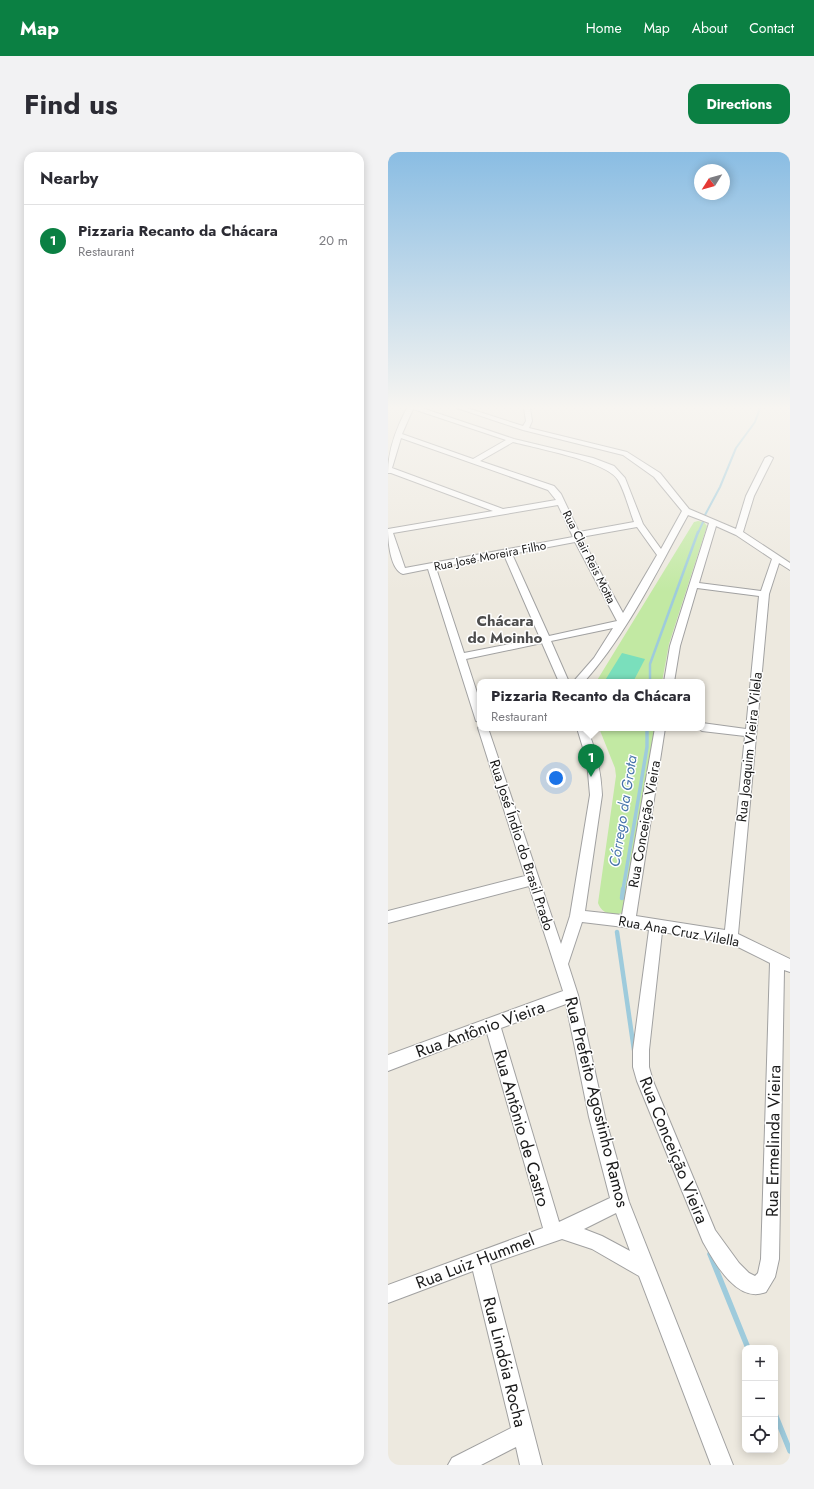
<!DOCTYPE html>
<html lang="en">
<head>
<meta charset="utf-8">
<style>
  :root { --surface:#fff; --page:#f2f2f3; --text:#2b2b33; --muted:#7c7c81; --line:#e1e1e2; --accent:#0b8043 }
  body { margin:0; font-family:Jost,sans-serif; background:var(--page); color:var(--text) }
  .controls { position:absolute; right:12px; bottom:12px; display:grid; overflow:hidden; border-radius:8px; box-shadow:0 2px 10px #0003 }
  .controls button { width:36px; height:36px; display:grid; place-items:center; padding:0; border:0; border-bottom:1px solid var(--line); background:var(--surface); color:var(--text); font:20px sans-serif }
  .compass { position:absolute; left:306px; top:12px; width:36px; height:36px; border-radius:50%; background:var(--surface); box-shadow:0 2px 10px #0003; rotate:233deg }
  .you { position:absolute; left:168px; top:626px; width:14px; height:14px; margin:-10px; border:3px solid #fff; border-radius:50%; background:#1a73e8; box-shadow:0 0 0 6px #1a73e833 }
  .badge { display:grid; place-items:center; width:26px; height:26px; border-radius:50%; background:var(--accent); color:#fff; font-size:13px; font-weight:700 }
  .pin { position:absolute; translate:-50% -33px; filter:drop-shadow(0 1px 2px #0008) }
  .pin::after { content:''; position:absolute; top:21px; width:14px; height:12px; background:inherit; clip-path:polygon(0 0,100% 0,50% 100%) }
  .popup { position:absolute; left:89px; top:527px; width:228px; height:52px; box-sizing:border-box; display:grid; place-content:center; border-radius:8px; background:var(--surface); filter:drop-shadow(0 1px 3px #0005); font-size:13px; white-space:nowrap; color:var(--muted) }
  .popup b { font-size:15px; color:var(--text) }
  .popup::after { content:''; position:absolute; left:50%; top:100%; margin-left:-8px; border:8px solid transparent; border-top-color:var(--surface) }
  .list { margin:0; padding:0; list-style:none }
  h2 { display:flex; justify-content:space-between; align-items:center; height:52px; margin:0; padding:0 16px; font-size:17px }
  h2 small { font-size:13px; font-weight:400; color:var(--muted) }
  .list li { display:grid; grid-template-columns:26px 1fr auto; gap:12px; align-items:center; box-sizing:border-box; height:72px; padding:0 16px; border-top:1px solid var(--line) }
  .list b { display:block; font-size:15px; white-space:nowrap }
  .list p { margin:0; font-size:13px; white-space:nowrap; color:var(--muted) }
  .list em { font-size:13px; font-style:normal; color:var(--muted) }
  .icon { flex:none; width:22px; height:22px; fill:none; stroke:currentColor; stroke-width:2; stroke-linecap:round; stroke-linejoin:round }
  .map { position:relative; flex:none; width:402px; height:1313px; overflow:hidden; border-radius:12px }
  header { display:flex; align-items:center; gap:24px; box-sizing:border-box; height:56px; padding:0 20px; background:var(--accent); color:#fff }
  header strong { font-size:19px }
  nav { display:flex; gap:22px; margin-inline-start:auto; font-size:14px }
  .intro { display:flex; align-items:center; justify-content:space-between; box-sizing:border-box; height:96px; padding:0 24px }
  h1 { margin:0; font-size:28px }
  .button { padding:10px 18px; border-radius:12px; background:var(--accent); color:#fff; font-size:14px; font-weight:700 }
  main { display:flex; gap:24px; padding:0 24px }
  aside { flex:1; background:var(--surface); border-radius:12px; box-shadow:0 2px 10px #0003 }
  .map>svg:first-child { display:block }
  .grass { fill:#c2e9a3 }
  .pitch { fill:#7adfbc }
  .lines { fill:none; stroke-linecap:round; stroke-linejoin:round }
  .stream-far4 { stroke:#9ecbdc; stroke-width:2 }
  .stream-far3 { stroke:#9ecbdc; stroke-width:2.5 }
  .stream-far2 { stroke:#9ecbdc; stroke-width:3.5 }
  .stream-far1 { stroke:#9ecbdc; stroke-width:4.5 }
  .stream { stroke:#9ecbdc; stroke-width:5.5 }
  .street-casing { stroke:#a1a1a1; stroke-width:2 }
  .street { fill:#fff; fill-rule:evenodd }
  .labels { text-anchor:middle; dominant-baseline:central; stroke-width:3; stroke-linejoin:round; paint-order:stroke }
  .far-street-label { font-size:12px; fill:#1a1a1a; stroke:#fff }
  .street-label { font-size:14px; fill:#1a1a1a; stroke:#fff }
  .far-district-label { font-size:15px; font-weight:bold; fill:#4d4d4d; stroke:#fff }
  .water-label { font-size:15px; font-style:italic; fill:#4674aa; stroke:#fff }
  .near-street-label { font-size:17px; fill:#1a1a1a; stroke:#fff }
</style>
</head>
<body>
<header>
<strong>Map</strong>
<nav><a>Home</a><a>Map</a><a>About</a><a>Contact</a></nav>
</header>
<div class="intro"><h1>Find us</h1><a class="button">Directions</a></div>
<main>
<aside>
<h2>Nearby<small></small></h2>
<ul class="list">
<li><span class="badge">1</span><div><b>Pizzaria Recanto da Chácara</b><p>Restaurant</p></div><em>20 m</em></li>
</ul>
</aside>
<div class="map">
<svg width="402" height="1313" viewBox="0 0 402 1313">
  <rect width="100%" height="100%" fill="#ede9df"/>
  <path class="grass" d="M310,369L316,370L319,374L281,492L274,530H208L306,370Z
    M211,576H267L236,760C225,765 214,762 210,751L228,624L227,616Z"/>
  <path class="pitch" d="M234,501L257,507L245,530H216Z"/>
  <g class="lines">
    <path class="stream-far4" d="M317,363L332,335L348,296L367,270L372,256
      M310,381L315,370"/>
    <path class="stream-far3" d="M262,530V512L310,380"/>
    <path class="stream-far2" d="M235,738L259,595V576"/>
    <path class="stream-far1" d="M234,746L235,737
      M229,780L246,898"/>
    <path class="stream" d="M322,1102L360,1196
      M387,1262L402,1299"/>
    <g class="street-casing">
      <path id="street" d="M19,256H34L126,287L205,306L226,314L237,326L255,372L273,397L294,359L266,325L235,303L135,278L69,256H79L135,274L138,269L136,256H142L144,269L141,276L239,300L272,321L301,357L348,377L358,344L377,306L381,304L385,306L366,344L355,380L402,411V418L391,411L381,442L350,782L402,807V820L396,818L391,1107L387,1125L378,1140C349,1152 327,1111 315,1090L249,929L245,915V898L261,778L194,770L180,812L190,843L217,965L241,1050L345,1313H323L251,1124L204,1097L174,1087L102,1112L154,1313H132L128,1295L93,1313H60L64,1306L123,1276L85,1119L0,1151V1133L155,1076L99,881L0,919V903L175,839L141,734L0,771V759L137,724L90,576L92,573V576H100L173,792L182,764L202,643L199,609L189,576H199C208,598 213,619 214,643L197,759L234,763L267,576H277L248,764L337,778L357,584L314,579L309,576H314V571L358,577L371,444L309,436L292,494L286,530H276L282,494L321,371L300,363C269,419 239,482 196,530H185L206,506L225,476L163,489L181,530H171L154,491L78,507L92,550V570L88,569L40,417L15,422C2,418 0,388 0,377L105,359L3,321H0C0,298 8,277 19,256ZM25,257L118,288L85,307L14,282ZM13,286L160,338L168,348L115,357L4,316ZM125,290C147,296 219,309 230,328C237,340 241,357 246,370L191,380L173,342L166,334L92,309ZM170,353L185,385L17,416L5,381ZM328,374L348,383L384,407L373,439L311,431ZM249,375L269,403L235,461L193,385ZM187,390L229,469L161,484L124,402ZM116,403L152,486L76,501L48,416ZM274,780L342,791L382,811L373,1107L370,1121L367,1124L361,1121L351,1111L327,1078L265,929L261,915V898ZM178,852L201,965L222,1046L171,1070L113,876ZM228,1061L242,1099L214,1084L196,1077Z"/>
    </g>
    <use href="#street" class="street"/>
  </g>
  <linearGradient id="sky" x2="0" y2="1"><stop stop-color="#8abde3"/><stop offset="0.58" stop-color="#f7f5f1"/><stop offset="1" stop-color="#f7f5f1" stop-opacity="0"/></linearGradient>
  <rect width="402" height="440" fill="url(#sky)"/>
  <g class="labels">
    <g class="far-street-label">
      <text transform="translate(102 404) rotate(-11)">Rua José Moreira Filho</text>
      <text transform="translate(201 405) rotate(63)">Rua Clair Reis Motta</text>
    </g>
    <g class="street-label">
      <text transform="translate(361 595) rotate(-84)">Rua Joaquim Vieira Vilela</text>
      <text transform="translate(256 672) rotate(-80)">Rua Conceição Vieira</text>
      <text transform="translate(134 693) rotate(72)">Rua José Índio do Brasil Prado</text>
      <text transform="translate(291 779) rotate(10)">Rua Ana Cruz Vilella</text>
    </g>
    <g class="far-district-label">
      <text x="117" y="469">Chácara<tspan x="117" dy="17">do Moinho</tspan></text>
    </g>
    <g class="water-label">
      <text transform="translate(235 659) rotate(-81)">Córrego da Grota</text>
    </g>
    <g class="near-street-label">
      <text transform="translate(92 877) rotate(-20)">Rua Antônio Vieira</text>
      <text transform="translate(209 950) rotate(76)">Rua Prefeito Agostinho Ramos</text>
      <text transform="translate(134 976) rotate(74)">Rua Antônio de Castro</text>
      <text transform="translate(385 989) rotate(-89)">Rua Ermelinda Vieira</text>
      <text transform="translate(286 998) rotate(68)">Rua Conceição Vieira</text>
      <text transform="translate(87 1109) rotate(-21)">Rua Luiz Hummel</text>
      <text transform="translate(117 1210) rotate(76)">Rua Lindóia Rocha</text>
    </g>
  </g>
</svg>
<div class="controls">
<button>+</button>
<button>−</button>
<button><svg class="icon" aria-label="locate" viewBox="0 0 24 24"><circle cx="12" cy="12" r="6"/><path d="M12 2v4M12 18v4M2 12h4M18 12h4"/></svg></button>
</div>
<svg class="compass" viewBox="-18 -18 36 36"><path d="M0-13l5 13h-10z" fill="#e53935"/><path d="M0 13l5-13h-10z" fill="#7c7c81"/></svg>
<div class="you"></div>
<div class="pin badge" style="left:203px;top:625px">1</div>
<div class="popup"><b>Pizzaria Recanto da Chácara</b>Restaurant</div>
</div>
</main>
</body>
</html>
